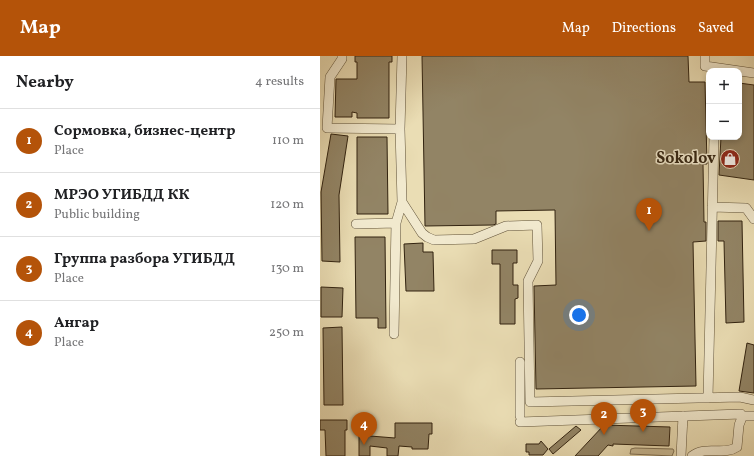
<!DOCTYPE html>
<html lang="en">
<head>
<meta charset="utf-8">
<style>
  :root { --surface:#fff; --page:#f6f6f6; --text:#202124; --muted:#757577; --line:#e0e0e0; --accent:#b45309 }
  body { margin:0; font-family:Vollkorn,serif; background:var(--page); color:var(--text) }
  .controls { position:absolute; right:12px; top:12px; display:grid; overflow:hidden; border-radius:8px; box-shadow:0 2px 6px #0003 }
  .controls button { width:36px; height:36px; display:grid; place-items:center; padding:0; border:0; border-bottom:1px solid var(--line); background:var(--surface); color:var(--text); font:20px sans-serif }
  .you { position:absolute; left:259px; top:259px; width:14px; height:14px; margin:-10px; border:3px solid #fff; border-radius:50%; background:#1a73e8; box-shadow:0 0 0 6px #1a73e833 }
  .badge { display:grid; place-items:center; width:26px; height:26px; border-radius:50%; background:var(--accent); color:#fff; font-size:13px; font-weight:700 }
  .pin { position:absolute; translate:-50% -33px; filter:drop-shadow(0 1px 2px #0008) }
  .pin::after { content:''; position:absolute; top:21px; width:14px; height:12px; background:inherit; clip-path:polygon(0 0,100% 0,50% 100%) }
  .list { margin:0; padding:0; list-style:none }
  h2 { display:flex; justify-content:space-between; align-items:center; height:52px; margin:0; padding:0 16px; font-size:17px }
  h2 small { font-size:13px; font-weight:400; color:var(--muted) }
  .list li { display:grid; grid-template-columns:26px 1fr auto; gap:12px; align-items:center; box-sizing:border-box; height:64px; padding:0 16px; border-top:1px solid var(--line) }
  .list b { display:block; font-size:15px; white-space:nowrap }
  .list p { margin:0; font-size:13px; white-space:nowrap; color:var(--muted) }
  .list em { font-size:13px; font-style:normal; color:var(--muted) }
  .map { position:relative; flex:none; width:434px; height:400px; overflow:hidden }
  header { display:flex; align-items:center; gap:24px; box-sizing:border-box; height:56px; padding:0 20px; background:var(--accent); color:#fff }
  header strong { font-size:19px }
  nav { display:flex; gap:22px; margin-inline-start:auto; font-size:14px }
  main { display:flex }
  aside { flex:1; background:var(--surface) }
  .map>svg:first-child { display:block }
  .green { fill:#cbbd98; stroke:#7e7054 }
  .building { fill:#928465; stroke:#322310 }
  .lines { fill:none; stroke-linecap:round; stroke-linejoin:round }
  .minor-casing { stroke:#605239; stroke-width:10 }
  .minor { stroke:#f1e9ce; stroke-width:9 }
  .labels { text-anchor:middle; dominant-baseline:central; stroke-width:3; stroke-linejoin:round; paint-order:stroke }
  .poi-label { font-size:16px; font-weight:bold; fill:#322310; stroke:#f1e9ce; text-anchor:end }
</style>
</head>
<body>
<header>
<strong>Map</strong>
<nav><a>Map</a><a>Directions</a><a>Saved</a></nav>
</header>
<main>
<aside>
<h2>Nearby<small>4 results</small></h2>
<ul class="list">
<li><span class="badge">1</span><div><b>Сормовка, бизнес-центр</b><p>Place</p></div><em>110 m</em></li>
<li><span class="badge">2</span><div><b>МРЭО УГИБДД КК</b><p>Public building</p></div><em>120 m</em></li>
<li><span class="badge">3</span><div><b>Группа разбора УГИБДД</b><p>Place</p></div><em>130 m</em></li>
<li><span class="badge">4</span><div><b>Ангар</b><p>Place</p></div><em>250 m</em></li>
</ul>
</aside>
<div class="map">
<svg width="434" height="400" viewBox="0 0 434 400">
  <rect width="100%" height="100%" fill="#eaddb4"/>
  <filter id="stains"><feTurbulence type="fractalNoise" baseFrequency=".005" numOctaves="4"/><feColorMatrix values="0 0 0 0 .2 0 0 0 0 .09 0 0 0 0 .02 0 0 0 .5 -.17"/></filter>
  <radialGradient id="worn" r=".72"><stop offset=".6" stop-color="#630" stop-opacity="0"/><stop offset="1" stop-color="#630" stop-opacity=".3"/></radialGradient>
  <path class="green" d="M315,392L353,393L354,395L352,400L310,398L311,393Z"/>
  <path class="building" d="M35,0H72V6H69V62H37V57L32,56V61H15L16,23H37V6H35Z
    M102,0H368L369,26H385L387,108H383L384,166H386V185L373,186L376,330L216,333L214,230L236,229L235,154L176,155V168L173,169L105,170Z
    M419,27L434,29V124L399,119L401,81H419Z
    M11,78L28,80L19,139L20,206L2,205L1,136Z
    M37,81H67L68,158H37Z
    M398,165H422L424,266L406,267L404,185H398Z
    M35,181H65L66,272H58V262H36Z
    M103,187V196H113L114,235H86L84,188Z
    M172,194H197V207H193V229H198V242L195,243V268H180V208H172Z
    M1,231L23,232L22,261H1Z
    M22,271L23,349H4L3,272Z
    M427,287L434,289V337L419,335Z
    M0,364H27V374H25V400H6L5,374H0Z
    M75,367H112V378H109L108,393H92V391L79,390L78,400H67V392L50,390V400H39V379L50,378V380L75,382Z
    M284,369L350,371L349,390L293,388V390L288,389L278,400H255Z
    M256,370L261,374L233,398L229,393Z
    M221,385L228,393L223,399H209V396H206V388H219Z"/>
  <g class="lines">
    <g class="minor-casing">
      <path id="minor" d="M22,0V3L10,21L7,72L80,73
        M82,0L80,73L82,146L102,177L107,181L114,184L154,183L186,170L217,169L218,205L208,225L210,346L420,341L434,344
        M385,0V10L434,17
        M392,151L426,152L434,163
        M36,168L76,167
        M74,278L76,167L82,146
        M200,306V360
        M388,342L394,81
        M200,366L421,358L422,360H434
        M361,400L363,360
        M372,400C386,389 404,400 417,391L419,369L421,364L422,360"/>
    </g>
    <use href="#minor" class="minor"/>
  </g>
  <defs>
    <g id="shop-disc" transform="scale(1)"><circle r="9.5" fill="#8f2418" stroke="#f1e9ce"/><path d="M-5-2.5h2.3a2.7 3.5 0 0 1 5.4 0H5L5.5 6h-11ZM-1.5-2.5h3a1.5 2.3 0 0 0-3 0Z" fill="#fff"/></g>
  </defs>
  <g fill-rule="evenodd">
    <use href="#shop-disc" x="410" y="103"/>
  </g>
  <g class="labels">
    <g class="poi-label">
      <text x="396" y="103">Sokolov</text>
    </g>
  </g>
  <rect width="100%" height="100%" filter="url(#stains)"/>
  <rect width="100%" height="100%" fill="url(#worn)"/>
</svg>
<div class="controls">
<button>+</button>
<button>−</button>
</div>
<div class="you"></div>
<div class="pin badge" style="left:329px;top:175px">1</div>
<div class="pin badge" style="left:284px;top:379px">2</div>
<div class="pin badge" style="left:323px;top:376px">3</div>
<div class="pin badge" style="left:44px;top:389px">4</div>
</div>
</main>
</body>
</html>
